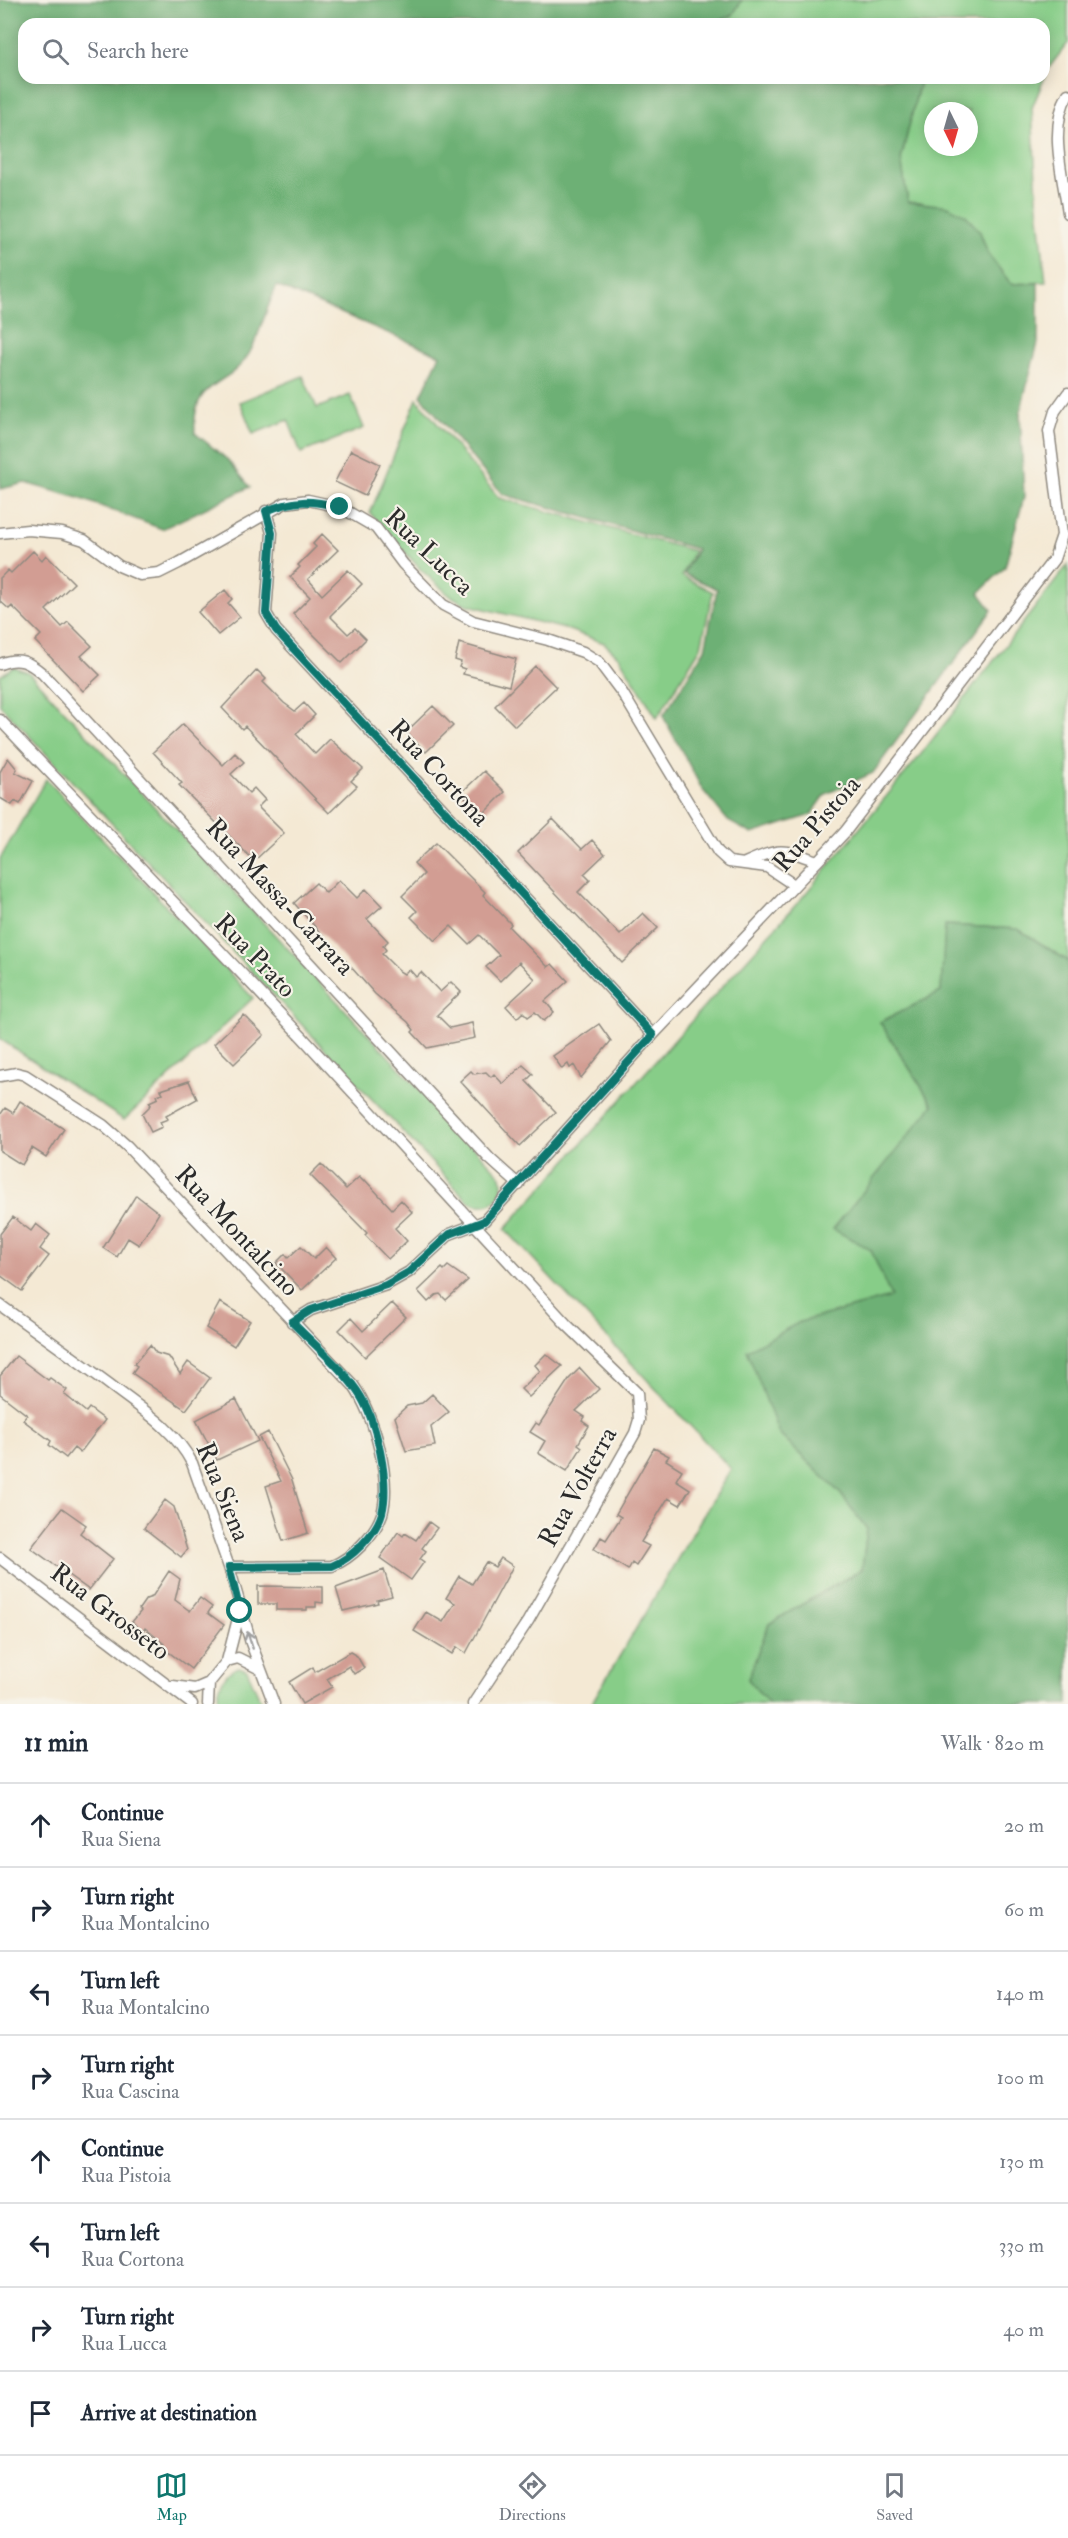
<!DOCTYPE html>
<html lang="en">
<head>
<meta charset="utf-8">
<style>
  :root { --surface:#fff; --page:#f2f2f3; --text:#1f2937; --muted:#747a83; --line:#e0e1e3; --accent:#0f766e }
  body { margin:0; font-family:"IM FELL Double Pica",serif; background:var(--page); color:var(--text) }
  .compass { position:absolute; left:924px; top:102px; width:54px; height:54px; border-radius:50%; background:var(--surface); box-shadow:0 3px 15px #0003; rotate:175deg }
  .stop { position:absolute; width:18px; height:18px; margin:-14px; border:4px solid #0f766e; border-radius:50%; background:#fff }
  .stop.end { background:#0f766e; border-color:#fff; box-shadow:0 2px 6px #0008 }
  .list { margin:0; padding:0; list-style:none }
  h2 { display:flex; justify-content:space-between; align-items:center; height:78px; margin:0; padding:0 24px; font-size:26px }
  h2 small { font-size:20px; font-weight:400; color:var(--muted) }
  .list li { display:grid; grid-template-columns:39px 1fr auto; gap:18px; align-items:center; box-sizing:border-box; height:84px; padding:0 24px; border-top:2px solid var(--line) }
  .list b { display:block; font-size:22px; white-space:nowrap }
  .list p { margin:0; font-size:20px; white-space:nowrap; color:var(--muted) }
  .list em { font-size:20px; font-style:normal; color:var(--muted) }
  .icon { flex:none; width:33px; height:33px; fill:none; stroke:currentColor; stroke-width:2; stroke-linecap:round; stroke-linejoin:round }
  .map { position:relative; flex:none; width:1068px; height:1704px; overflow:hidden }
  .search { position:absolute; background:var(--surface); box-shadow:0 3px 15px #0003; left:18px; right:18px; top:18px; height:66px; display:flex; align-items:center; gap:15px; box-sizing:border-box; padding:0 21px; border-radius:18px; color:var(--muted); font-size:22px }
  .sheet { height:750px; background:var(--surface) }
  nav { display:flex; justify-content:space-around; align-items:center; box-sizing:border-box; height:84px; border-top:2px solid var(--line); background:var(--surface); font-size:16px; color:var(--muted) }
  nav a { display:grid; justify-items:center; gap:3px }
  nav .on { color:var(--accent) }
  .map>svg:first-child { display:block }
  .green { fill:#87cd88; stroke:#597c5a; stroke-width:1.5; fill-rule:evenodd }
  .forest { fill:#6db074; stroke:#4c6e50; stroke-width:1.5 }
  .building { fill:#d29d93 }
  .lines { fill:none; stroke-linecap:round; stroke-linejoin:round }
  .minor-casing { stroke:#908a80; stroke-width:13 }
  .minor { stroke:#fff; stroke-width:10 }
  .oneway { stroke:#a0a0a0 }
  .route { stroke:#0f766e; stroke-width:8 }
  .labels { text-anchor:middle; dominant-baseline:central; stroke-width:4.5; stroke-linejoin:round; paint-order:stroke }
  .street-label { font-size:26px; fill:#2b2b2b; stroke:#f7f3e8 }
</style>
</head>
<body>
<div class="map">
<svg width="1068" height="1704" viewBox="0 0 1068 1704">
  <rect width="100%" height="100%" fill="#f7f3e8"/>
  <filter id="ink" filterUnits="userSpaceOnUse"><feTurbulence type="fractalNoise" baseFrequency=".0167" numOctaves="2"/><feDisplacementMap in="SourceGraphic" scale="12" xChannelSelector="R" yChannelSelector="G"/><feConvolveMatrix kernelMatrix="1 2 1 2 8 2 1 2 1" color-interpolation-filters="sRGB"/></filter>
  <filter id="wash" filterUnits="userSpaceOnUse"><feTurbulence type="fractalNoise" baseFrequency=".008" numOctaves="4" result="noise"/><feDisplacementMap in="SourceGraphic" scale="24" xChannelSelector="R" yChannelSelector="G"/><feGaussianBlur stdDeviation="1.35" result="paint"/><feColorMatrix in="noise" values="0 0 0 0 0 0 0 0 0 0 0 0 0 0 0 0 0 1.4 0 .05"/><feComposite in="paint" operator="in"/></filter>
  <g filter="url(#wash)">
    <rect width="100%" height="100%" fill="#f4e9d4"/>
    <path class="green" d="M742,0H1068V43L1048,69L1032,108L1037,197L1046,282L1011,284L988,254L980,232L948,206L908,202L901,160L920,81L917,78H1044V24H709L732,16ZM933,111H969V147H933Z
      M303,376L317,408L350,395L364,428L301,453L288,420L253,434L240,402Z
      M417,399L499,498L694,551L682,576L713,592L701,647L657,718L620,658L604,643L569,630L465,604L449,595L421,570L370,513Z
      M1068,565V961L1018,929L946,925L941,992L880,1022L933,1105L871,1250L891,1297L800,1322L779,1434L840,1493L867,1529L862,1569L769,1624L748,1679L769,1704H591L731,1469L505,1229L801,899L918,758Z
      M13,667L28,672L501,1176C506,1199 490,1211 469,1202L0,705V676Z
      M46,779L253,998L124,1120L0,1039V859Z
      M239,1667L247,1670L262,1704H218C216,1690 224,1671 239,1667Z"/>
    <path class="forest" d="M0,0H742L732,16L709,24H24V78H917L920,81L901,159L908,202L948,206L966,215L980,232L988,254L1011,284L1038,283V343L1020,412L1024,497L1005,567L979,593L992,610L873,773L826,794L811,815L752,834L728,821L702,789L663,716L705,649L717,589L684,574L697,549L502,494L421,396L440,355L277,286C266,307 261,333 249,354C228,389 191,377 195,433L228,460L250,487L162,529L79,498L25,483L0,489Z
      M945,925L1018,929L1068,961V1704H769L748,1679L769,1624L862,1569L867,1529L840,1493L779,1434L747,1350L800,1322L891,1297L871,1250L833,1229L933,1105L880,1022L941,992Z"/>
    <g id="blocks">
      <path class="building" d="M351,450L380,464L365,496L335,482Z
        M322,534L338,550L308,579L322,595L348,570L362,584L330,616L348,634L355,628L366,639L342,663L293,614L310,597L290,577L300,567L298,565L316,547L313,544Z
        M33,551L42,560L46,555L74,583L46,610L62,627L68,622L92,646L81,656L100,675L83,691L35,641L41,635L12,606L9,609L0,601V578L8,570L11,573Z
        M225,590L232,599L228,603L240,617L218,635L198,612Z
        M459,643L516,659L509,686L463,674L465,669L459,667L461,662L455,660Z
        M535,666L556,687L515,726L495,706Z
        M257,670L266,679L263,682L284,703L295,711L304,703L315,715L296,734L315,754L330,739L363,769L351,781L357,786L329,813L245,726L242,729L222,708Z
        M433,706L453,726L426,752L406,732Z
        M183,724L223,765L235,753L244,762L231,774L249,793L254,788L265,800L258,807L284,833L254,861L179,785L182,783L153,752Z
        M8,758L17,769L15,772L33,781L20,804L15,801L12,805L0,798V772Z
        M484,771L505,792L482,815L461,793Z
        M553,819L582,849L592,840L605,854L584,874L590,880L578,892L620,935L643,913L658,928L622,963L518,853Z
        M436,843L485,892L483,895L511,924L509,927L548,967L552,964L568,981L545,1001L554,1012L544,1021L535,1012L528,1017L523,1012L517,1018L506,1006L535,979L519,962L500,981L486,967L499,955L479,935L469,944L451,926L435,941L411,917L417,911L402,896L424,874L414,863Z
        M339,880L357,898L366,889L382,906L367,919L388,941L383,946L386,950L382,954L399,971L404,974L409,969L416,977L421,972L440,992L451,982L461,992L437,1015L450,1028L472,1023L475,1038L427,1048L412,1032L414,1030L408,1022L375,994L294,903L316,883L326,893Z
        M244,1015L264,1035L234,1064L214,1044Z
        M599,1024L611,1041L581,1078L574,1065L570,1068L568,1064L562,1069L553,1056Z
        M523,1065L533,1074L526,1081L556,1112L520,1146L460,1081L471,1071L474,1074L486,1072L491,1077L494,1074L503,1084Z
        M189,1081L197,1099L166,1116L168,1119L160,1122L162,1127L151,1132L142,1114L151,1105L149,1102L158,1098L157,1095L163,1093L161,1090Z
        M20,1101L64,1129L46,1157L32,1148L22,1165L0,1151V1115L5,1108L13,1113Z
        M321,1164L346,1189L359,1177L364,1182L365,1180L392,1209L401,1200L412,1212L395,1228L407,1241L388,1259L365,1235L367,1233L310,1175Z
        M136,1195L159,1213L139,1245L128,1238L117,1257L103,1248Z
        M13,1217L31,1231L36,1224L50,1235L40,1249L49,1256L22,1291L0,1275V1234Z
        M301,1246L314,1259L326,1247L336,1258L302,1290L276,1263L285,1254L288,1258Z
        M448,1266L468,1280L446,1300L440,1294L436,1295L428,1302L418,1291L442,1268L444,1270Z
        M220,1302L250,1321L234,1346L206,1328Z
        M392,1303L406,1317L365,1357L339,1330L351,1318L363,1331Z
        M150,1345L156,1353L169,1357L180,1374L188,1362L210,1378L186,1410L132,1373L137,1366L134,1364Z
        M546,1354L562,1366L529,1397L521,1389L540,1371L535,1365Z
        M16,1356L48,1380L50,1378L67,1390L64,1394L86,1412L89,1408L105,1420L80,1453L74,1448L66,1458L49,1445L51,1441L23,1420L27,1415L0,1394V1376Z
        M580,1368L599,1389L576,1411L585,1417L582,1421L589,1426L578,1444L582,1447L567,1471L538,1453L545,1441L530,1432L536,1423L539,1425L569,1379Z
        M432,1394L449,1412L431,1427L435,1446L406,1451L395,1417L407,1406L422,1403Z
        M236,1399L258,1441L217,1460L196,1420Z
        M268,1432L292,1480L308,1533L283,1541L266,1486L281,1481L259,1437Z
        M654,1448L669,1456L666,1460L682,1470L676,1480L690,1489L680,1505L668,1498L641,1542L649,1546L636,1566L632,1563L628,1570L594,1549L601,1537L606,1540L621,1517L616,1514Z
        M165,1500L174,1507L187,1550L181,1557L144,1528Z
        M62,1508L86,1525L80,1533L113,1559L89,1590L31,1548Z
        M429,1522L437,1528L422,1548L426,1551L420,1559L424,1562L411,1580L380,1558L398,1532L403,1536L405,1533L416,1540Z
        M501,1558L513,1566L466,1653L457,1647L452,1654L414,1631L426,1612L443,1622L455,1603L446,1598L459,1576L472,1584L486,1562L495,1567Z
        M384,1570L392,1596L377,1600L378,1603L343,1611L336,1588Z
        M169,1571L180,1579L175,1600L190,1611L200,1598L212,1607L208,1613L224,1625L191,1669L162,1647L164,1644L145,1628L143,1631L132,1622L141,1611L139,1609L146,1599L152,1597Z
        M258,1586L323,1587V1603L316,1602V1607H307V1610H276V1604H258Z
        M350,1652L357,1656L364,1668L354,1674L349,1666L327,1679L332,1687L302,1704L289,1682L313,1667L315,1672Z"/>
    </g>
  </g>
  <g filter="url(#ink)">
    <use href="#blocks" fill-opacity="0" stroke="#908a80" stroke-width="1.5"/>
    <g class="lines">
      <g class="minor-casing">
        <path id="minor" d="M1068,94C1048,128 1063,176 1068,213
          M266,511L272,533L266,613L276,630L653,1035
          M0,533L28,530L62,533L84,540L119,566L140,575L159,573L179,563L285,503L308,500L340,507L376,528L403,564L443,605L473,621L548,640L583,652L599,662L623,694L718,852L729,862L767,867L794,885
          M0,664C19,656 29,662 43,674L489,1158L519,1185
          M0,720L302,1037L566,1324L637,1393L639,1420L635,1433L528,1621L473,1704
          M745,863C779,848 782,848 817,861
          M0,1076L17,1073L25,1075L103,1125L127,1146L353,1385C374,1415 392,1478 382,1514C375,1535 352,1558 332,1566L229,1567
          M0,1305C36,1331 73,1357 109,1384C140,1408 174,1428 192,1463L229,1567L251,1643L274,1704
          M292,1322L311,1310L386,1285L409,1272L450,1234L484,1221L653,1035L845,832L1054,559L1062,535L1049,431L1055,411L1068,393
          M0,1558L192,1704
          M227,1661L238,1658L260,1669
          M173,1686L195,1689L209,1683
          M208,1704L209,1683L227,1661L240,1611"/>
      </g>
      <use href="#minor" class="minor"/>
    </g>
    <defs><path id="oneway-shaft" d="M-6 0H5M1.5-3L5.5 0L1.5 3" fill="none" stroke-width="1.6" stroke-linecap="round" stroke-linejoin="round" transform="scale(1.5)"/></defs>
    <use class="oneway" href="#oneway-shaft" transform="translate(250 1640) rotate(-108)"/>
  </g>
  <g class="lines" filter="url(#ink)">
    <path class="route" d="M240,1611L229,1567L332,1566C352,1558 376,1534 382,1513C390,1482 377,1424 361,1397C344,1369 314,1345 292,1322L311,1310L386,1285L409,1272L450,1234L484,1221L653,1035L276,630L266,613L272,533L266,511C296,499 310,500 340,507"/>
  </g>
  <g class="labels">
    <g class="street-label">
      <text transform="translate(429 552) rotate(44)">Rua Lucca</text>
      <text transform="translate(439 773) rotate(47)">Rua Cortona</text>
      <text transform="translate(817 824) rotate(-49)">Rua Pistoia</text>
      <text transform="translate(280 897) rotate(47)">Rua Massa-Carrara</text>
      <text transform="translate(255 956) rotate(46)">Rua Prato</text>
      <text transform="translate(237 1231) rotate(47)">Rua Montalcino</text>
      <text transform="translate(578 1487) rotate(-61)">Rua Volterra</text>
      <text transform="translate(223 1492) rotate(68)">Rua Siena</text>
      <text transform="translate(110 1612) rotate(37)">Rua Grosseto</text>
    </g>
  </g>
</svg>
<svg class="compass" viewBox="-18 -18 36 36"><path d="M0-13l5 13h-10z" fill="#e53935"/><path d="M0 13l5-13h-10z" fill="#747a83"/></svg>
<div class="stop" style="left:240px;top:1611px"></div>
<div class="stop end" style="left:340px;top:507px"></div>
<div class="search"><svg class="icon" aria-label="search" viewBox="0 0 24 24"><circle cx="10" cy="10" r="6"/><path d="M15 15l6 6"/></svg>Search here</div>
</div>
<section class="sheet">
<h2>11 min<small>Walk · 820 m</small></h2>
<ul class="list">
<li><svg class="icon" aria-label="ahead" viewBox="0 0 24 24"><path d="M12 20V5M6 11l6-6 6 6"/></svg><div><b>Continue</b><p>Rua Siena</p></div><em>20 m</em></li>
<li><svg class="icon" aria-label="right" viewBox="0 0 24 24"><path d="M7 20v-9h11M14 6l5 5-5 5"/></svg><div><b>Turn right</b><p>Rua Montalcino</p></div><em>60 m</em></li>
<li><svg class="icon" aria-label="left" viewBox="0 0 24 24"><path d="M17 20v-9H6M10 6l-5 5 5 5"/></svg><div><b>Turn left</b><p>Rua Montalcino</p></div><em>140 m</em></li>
<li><svg class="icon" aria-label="right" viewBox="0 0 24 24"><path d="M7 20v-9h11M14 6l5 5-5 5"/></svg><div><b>Turn right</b><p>Rua Cascina</p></div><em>100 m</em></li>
<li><svg class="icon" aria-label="ahead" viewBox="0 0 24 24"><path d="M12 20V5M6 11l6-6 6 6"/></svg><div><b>Continue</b><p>Rua Pistoia</p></div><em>130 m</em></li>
<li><svg class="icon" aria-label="left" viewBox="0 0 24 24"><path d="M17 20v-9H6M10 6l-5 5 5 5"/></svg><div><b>Turn left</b><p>Rua Cortona</p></div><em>330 m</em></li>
<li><svg class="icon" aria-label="right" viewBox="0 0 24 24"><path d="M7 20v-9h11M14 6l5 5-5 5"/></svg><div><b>Turn right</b><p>Rua Lucca</p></div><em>40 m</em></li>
<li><svg class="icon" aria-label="arrive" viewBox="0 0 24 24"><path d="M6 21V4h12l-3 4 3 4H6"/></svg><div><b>Arrive at destination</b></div></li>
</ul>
</section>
<nav>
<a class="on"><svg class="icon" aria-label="map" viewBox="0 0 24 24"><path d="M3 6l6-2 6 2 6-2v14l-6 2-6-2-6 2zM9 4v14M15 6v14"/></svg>Map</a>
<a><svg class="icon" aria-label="directions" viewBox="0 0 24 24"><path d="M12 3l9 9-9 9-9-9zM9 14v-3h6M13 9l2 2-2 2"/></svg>Directions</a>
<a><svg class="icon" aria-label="saved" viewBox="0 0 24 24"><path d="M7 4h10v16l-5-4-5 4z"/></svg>Saved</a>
</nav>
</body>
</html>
